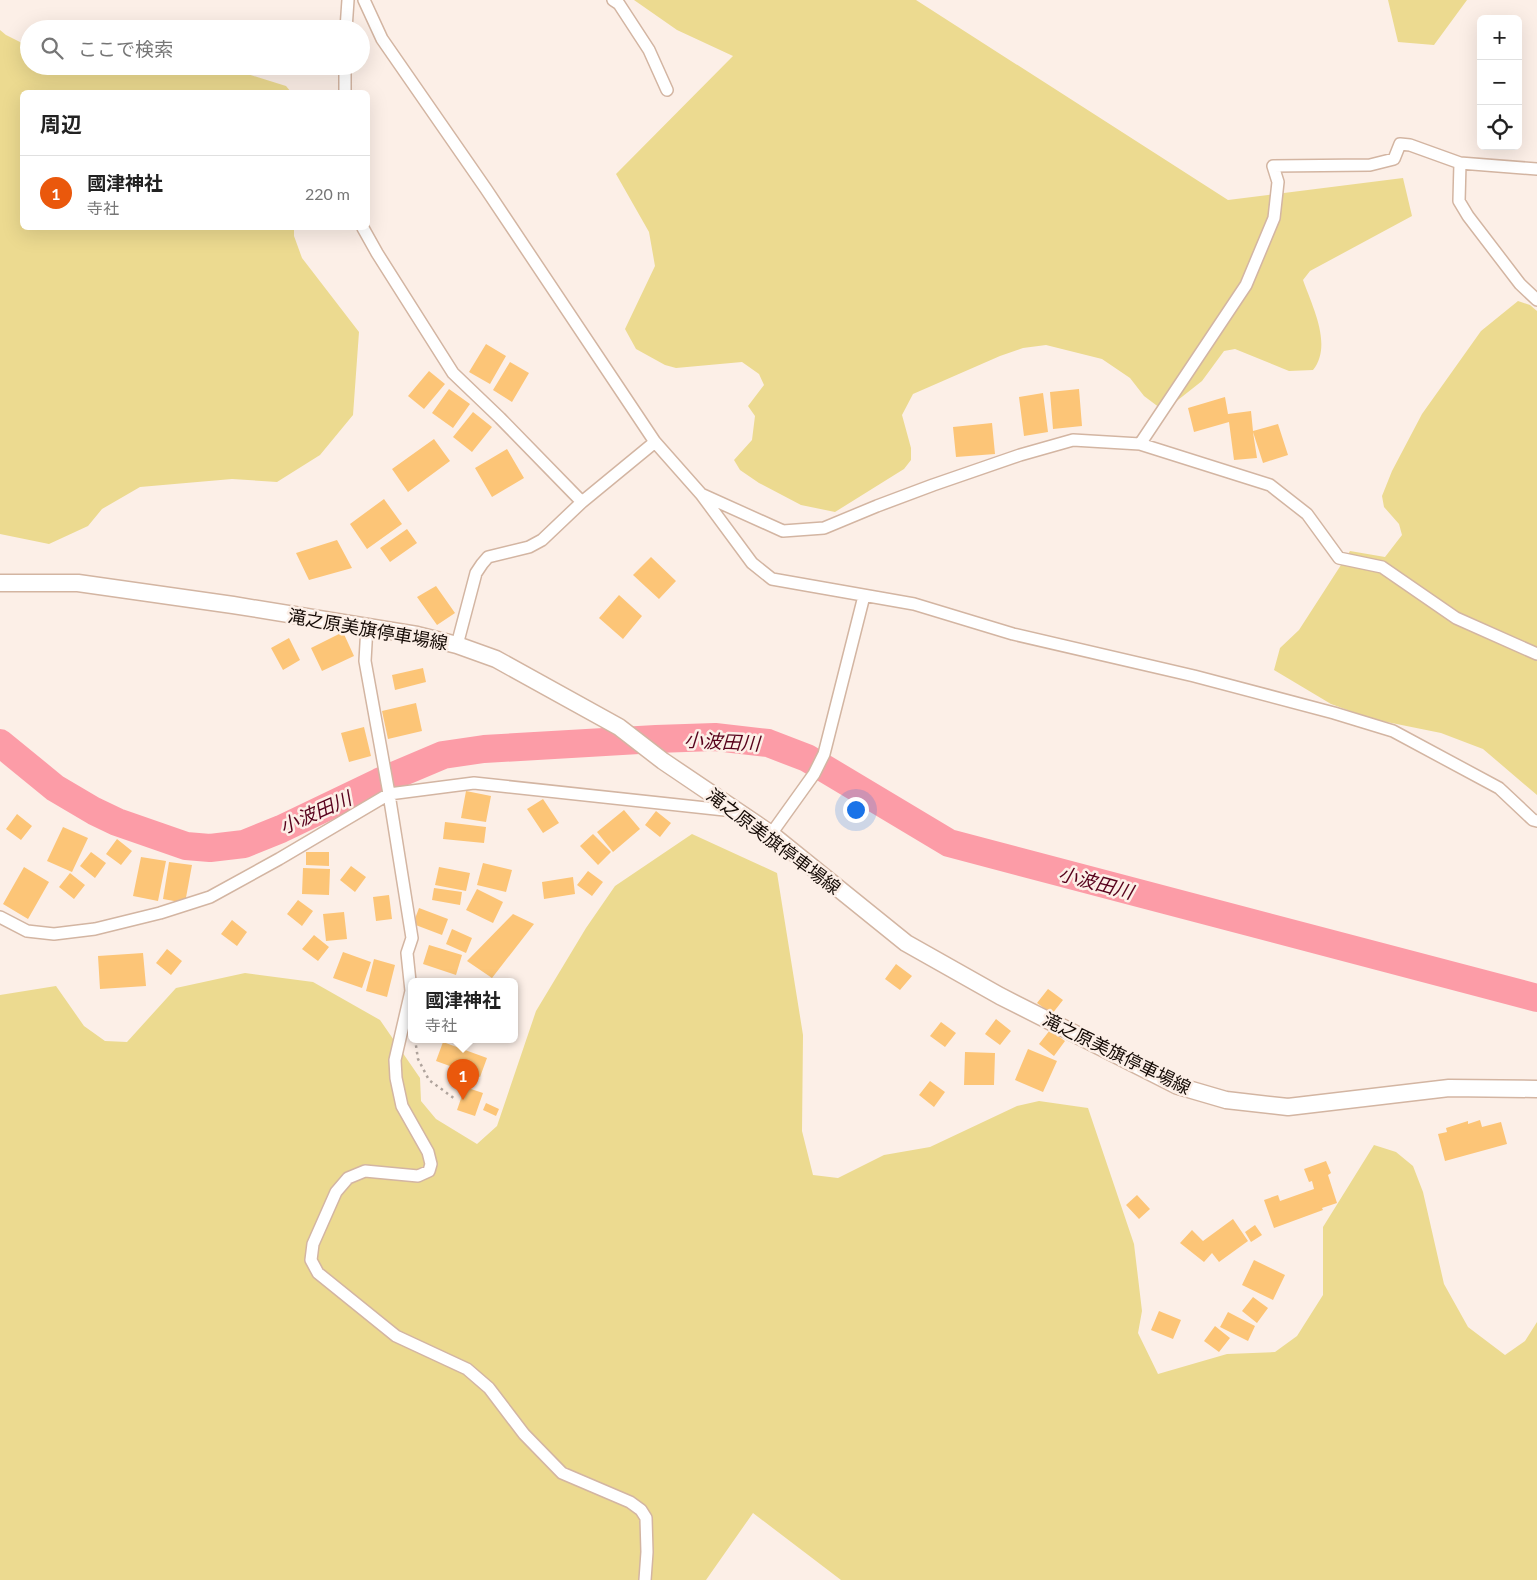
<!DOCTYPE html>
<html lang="ja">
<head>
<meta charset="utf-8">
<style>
  :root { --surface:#fff; --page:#f2f2f2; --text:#222; --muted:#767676; --line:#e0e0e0; --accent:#ea580c }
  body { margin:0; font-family:Lato,"Noto Sans JP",sans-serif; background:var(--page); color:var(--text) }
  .controls { position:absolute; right:15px; top:15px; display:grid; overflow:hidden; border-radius:8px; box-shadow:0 5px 20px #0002 }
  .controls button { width:45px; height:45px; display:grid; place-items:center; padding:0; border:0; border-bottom:1px solid var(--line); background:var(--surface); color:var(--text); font:25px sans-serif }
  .you { position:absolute; left:855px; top:809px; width:18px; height:18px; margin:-12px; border:4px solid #fff; border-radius:50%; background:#1a73e8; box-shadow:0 0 0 8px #1a73e833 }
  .badge { display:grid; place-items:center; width:32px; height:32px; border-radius:50%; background:var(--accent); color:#fff; font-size:16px; font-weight:700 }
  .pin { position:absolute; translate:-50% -41px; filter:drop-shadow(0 1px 2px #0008) }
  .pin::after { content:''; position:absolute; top:26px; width:18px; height:15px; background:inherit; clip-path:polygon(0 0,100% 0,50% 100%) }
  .popup { position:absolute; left:408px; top:978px; width:110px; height:65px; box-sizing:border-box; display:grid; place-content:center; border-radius:8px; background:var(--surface); filter:drop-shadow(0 1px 4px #0005); font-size:16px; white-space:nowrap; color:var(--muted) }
  .popup b { font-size:19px; color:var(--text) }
  .popup::after { content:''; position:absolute; left:50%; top:100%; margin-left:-10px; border:10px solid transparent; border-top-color:var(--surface) }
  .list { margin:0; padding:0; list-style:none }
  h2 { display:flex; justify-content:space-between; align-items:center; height:65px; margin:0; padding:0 20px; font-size:21px }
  h2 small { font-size:16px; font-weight:400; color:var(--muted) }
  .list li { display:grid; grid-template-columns:32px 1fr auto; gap:15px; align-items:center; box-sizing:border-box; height:75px; padding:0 20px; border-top:1px solid var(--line) }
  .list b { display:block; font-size:19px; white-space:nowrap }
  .list p { margin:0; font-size:16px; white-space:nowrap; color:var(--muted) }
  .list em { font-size:16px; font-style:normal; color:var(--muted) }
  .icon { flex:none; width:28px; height:28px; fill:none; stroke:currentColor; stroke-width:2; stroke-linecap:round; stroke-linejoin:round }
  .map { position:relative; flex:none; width:1537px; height:1580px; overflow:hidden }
  .search { position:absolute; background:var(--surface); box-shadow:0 5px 20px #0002; left:20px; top:20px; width:350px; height:55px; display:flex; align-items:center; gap:12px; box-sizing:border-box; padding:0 18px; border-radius:28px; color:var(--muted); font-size:19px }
  .panel { position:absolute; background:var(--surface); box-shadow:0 5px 20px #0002; left:20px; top:90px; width:350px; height:140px; border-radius:8px }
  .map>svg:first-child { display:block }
  .green { fill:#ecda90 }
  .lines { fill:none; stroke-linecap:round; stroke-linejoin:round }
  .river { stroke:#fc9ca7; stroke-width:28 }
  .building { fill:#fcc577 }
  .street-casing { stroke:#d3b5a2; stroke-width:14 }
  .secondary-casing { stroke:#d3b5a2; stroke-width:19 }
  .path { stroke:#afa39c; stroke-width:2.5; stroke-dasharray:2.5 4; stroke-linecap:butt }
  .street { stroke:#fff; stroke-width:11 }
  .secondary { stroke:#fff; stroke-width:16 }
  .labels { text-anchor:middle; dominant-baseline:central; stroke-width:5; stroke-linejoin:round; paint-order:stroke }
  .street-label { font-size:18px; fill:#140a05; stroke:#fcefe7 }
  .water-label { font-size:19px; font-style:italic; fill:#58021c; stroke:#fcefe7 }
</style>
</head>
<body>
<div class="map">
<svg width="1537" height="1580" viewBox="0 0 1537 1580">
  <rect width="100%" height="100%" fill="#fcefe7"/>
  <path class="green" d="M634,0H916L1228,200L1403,178L1412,216L1310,271L1303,280C1312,306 1333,345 1313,370L1289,371L1235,349L1224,351L1202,381L1164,411L1144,396L1130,378L1102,359L1046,345L1023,348L1000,356L913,394L902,415L911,448V460L904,469L835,512L801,505L759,483L740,470L734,460L752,440L755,416L748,406L764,385L759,374L742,362L676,368L665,365L636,349L625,329L655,266L649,232L616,174L733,56L677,30Z
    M1388,0H1467L1434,45L1398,42Z
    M0,30L6,35L26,45H29V66H222L286,86L291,92H22V228H294V236L302,258L359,332L353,415L320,455L277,482L232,479L140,487L102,509L88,526L49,544L0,534Z
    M1518,301L1530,305L1537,311V795L1483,749L1441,733L1372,719L1331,704L1274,670L1280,648L1299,630L1350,551L1385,557L1402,535L1399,524L1384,507L1382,496L1392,471L1422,414L1481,331Z
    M692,834L777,873L803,1035L802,1131L813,1175L838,1178L884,1155L930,1147L1017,1106L1039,1101L1088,1108L1134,1244L1142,1311L1138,1333L1158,1374L1227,1354L1275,1352L1297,1336L1323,1295V1227L1374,1145L1396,1152L1413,1166L1423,1192L1444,1284L1468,1327L1505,1355L1525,1341L1537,1322V1580H841L753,1513L706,1580H0V995L56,986L84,1026L105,1041L127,1042L176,988L245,973L313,982L380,1020L420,1078L421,1101L436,1119L477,1144L497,1126L536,1011L586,928L615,886Z"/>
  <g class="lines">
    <path class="river" d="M0,743L55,788L94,811L117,822L186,846L210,848L244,844L281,829L379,782L443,755L484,749L656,739L715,737L768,743L807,758L949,843L1537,998"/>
  </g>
  <path class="building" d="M486,344L506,356L490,384L469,372Z
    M510,362L529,373L512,402L493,390Z
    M429,371L445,384L424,409L408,396Z
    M449,389L470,404L453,428L432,413Z
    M1079,389L1082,426L1053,429L1050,392Z
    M1043,393L1048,432L1024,436L1019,397Z
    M1225,397L1228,414L1251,411L1253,431L1278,424L1288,455L1263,463L1253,432L1257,458L1234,460L1229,422L1194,432L1188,408Z
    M473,412L492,427L472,452L453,437Z
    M992,423L995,454L956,457L953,427Z
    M434,439L450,461L408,492L392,469Z
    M507,449L524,478L492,497L475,468Z
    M384,499L402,524L367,549L350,524Z
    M407,529L417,543L390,562L380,548Z
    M337,540L352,568L309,580L296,553Z
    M651,557L676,581L659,599L633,575Z
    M436,586L455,613L437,625L417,597Z
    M619,595L642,616L623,639L599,618Z
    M343,632L354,656L322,671L311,648Z
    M289,638L300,660L283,670L271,648Z
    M423,668L426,682L395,690L392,675Z
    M416,703L422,731L388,739L382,711Z
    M364,727L371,756L349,762L341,733Z
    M466,791L491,796L486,822L461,818Z
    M543,799L559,823L543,833L527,809Z
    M624,810L640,829L613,852L597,832Z
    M656,811L671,823L660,837L645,825Z
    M17,814L32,826L21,840L6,829Z
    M445,822L486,827L484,843L443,839Z
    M63,827L88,838L72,872L47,861Z
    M593,834L611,852L598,865L580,846Z
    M117,839L132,851L121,865L106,854Z
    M91,852L106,863L95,878L80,866Z
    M306,852H329V866L306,865Z
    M141,857L166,861L158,901L133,896Z
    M169,862L192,865L185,903L163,899Z
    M483,863L512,870L506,892L477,885Z
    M351,866L366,877L355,892L340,880Z
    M24,867L49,882L28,919L3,904Z
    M439,867L470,873L466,891L435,885Z
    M303,868L330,869L329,895L302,894Z
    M588,871L603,882L592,896L577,885Z
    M70,873L85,885L74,899L59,887Z
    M573,877L575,894L544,899L542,882Z
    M434,888L462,892L460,905L432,900Z
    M477,889L503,902L493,923L466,910Z
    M389,895L392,919L376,921L373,897Z
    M298,900L313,911L302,926L287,914Z
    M419,908L448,919L442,935L413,924Z
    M344,912L347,939L326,941L323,914Z
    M513,914L534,924L492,978L467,961Z
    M232,920L247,932L237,946L221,934Z
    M452,929L472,938L466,953L446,944Z
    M314,935L329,947L318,961L302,949Z
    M429,945L462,955L456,975L423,964Z
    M167,949L182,961L171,975L156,963Z
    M343,952L371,962L362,988L333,978Z
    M143,953L146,986L100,989L98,956Z
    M374,959L395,965L387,997L366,991Z
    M896,964L912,976L900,990L885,979Z
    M1048,989L1063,1000L1052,1014L1037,1003Z
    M996,1019L1011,1031L1000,1045L985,1034Z
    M941,1022L956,1033L945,1047L930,1036Z
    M1050,1030L1065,1041L1054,1056L1039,1044Z
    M443,1042L487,1058L480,1077L436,1061Z
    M1028,1049L1057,1061L1043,1092L1015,1080Z
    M965,1052L995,1053L994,1085H964Z
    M930,1081L945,1092L934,1107L919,1095Z
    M465,1087L483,1093L475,1116L457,1110Z
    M486,1103L499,1109L496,1116L483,1110Z
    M1480,1120L1482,1127L1501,1122L1507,1144L1445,1161L1438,1134L1447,1132L1446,1128L1468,1121V1124Z
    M1326,1161L1331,1173L1328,1175L1337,1203L1322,1208L1323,1210L1274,1228L1264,1200L1278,1195L1280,1201L1314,1189L1312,1181L1309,1182L1304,1169Z
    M1137,1195L1150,1209L1139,1219L1126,1205Z
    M1233,1219L1248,1241L1219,1262L1212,1253L1204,1262L1180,1243L1192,1230L1203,1241Z
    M1255,1225L1262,1235L1251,1242L1245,1232Z
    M1254,1260L1285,1275L1273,1300L1242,1285Z
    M1253,1297L1268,1308L1257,1323L1242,1311Z
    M1159,1311L1181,1320L1173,1339L1151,1330Z
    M1228,1312L1255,1326L1248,1341L1220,1327Z
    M1215,1326L1230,1338L1219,1352L1204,1341Z"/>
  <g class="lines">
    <g class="street-casing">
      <path id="street" d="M364,0L382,39L486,189L655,442L701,494L752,563L772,579L914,604L1013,634L1194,676L1334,713L1393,731L1499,788L1533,820L1537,821
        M613,0L619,4L649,50L667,90
        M346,29L348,0
        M345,92V66
        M1460,163L1459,201L1468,216L1520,284L1537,300
        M363,228L377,253L453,373L500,418L582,502
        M1140,444L1246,285L1274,218L1278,182L1273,166L1370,165L1394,159L1400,144L1410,145L1460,163L1537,169
        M703,495L783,531L824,528L877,506L933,485L1020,455L1073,440L1140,444L1270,485L1307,514L1339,558L1382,567L1456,618L1537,654
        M367,626L365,661L388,788L412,938L407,953L411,991L395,1060L396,1078L402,1106L428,1152L431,1164L429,1171L418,1176L365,1171L348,1178L336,1192L313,1244L311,1260L318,1273L396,1336L467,1369L489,1388L524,1434L562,1473L630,1502L641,1510L646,1518L647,1552L645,1580
        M457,645L476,573L482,564L488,557L529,547L542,540L582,502L655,442
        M771,834L814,774L824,754L864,596
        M0,917L27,931L54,934L95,929L160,913L210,897L279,859L389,794L474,783L734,811"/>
    </g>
    <g class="secondary-casing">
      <path id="secondary" d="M0,583H78L233,605L417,635L457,645L496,659L619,727L663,761L771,834L906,943L1000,996L1178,1086L1226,1100L1288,1107L1449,1088L1537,1089"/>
    </g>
    <path class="path" d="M415,1039L418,1059L429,1080L455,1099"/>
    <use href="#street" class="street"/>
    <use href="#secondary" class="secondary"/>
  </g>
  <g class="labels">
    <g class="street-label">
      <text transform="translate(368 629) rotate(10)">滝之原美旗停車場線</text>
      <text transform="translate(774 841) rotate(37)">滝之原美旗停車場線</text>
      <text transform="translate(1117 1053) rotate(26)">滝之原美旗停車場線</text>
    </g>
    <g class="water-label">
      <text transform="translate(722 741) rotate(3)">小波田川</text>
      <text transform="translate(315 812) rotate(-24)">小波田川</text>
      <text transform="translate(1096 882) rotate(15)">小波田川</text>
    </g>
  </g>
</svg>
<div class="controls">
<button>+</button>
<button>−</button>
<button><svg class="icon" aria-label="locate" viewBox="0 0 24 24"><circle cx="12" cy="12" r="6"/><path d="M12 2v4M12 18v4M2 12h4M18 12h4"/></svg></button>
</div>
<div class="you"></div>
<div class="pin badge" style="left:463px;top:1100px">1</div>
<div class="popup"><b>國津神社</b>寺社</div>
<div class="search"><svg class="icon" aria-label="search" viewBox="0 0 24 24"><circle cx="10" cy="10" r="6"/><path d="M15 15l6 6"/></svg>ここで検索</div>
<section class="panel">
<h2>周辺<small></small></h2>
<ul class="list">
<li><span class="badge">1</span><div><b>國津神社</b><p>寺社</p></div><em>220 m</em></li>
</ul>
</section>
</div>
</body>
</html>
